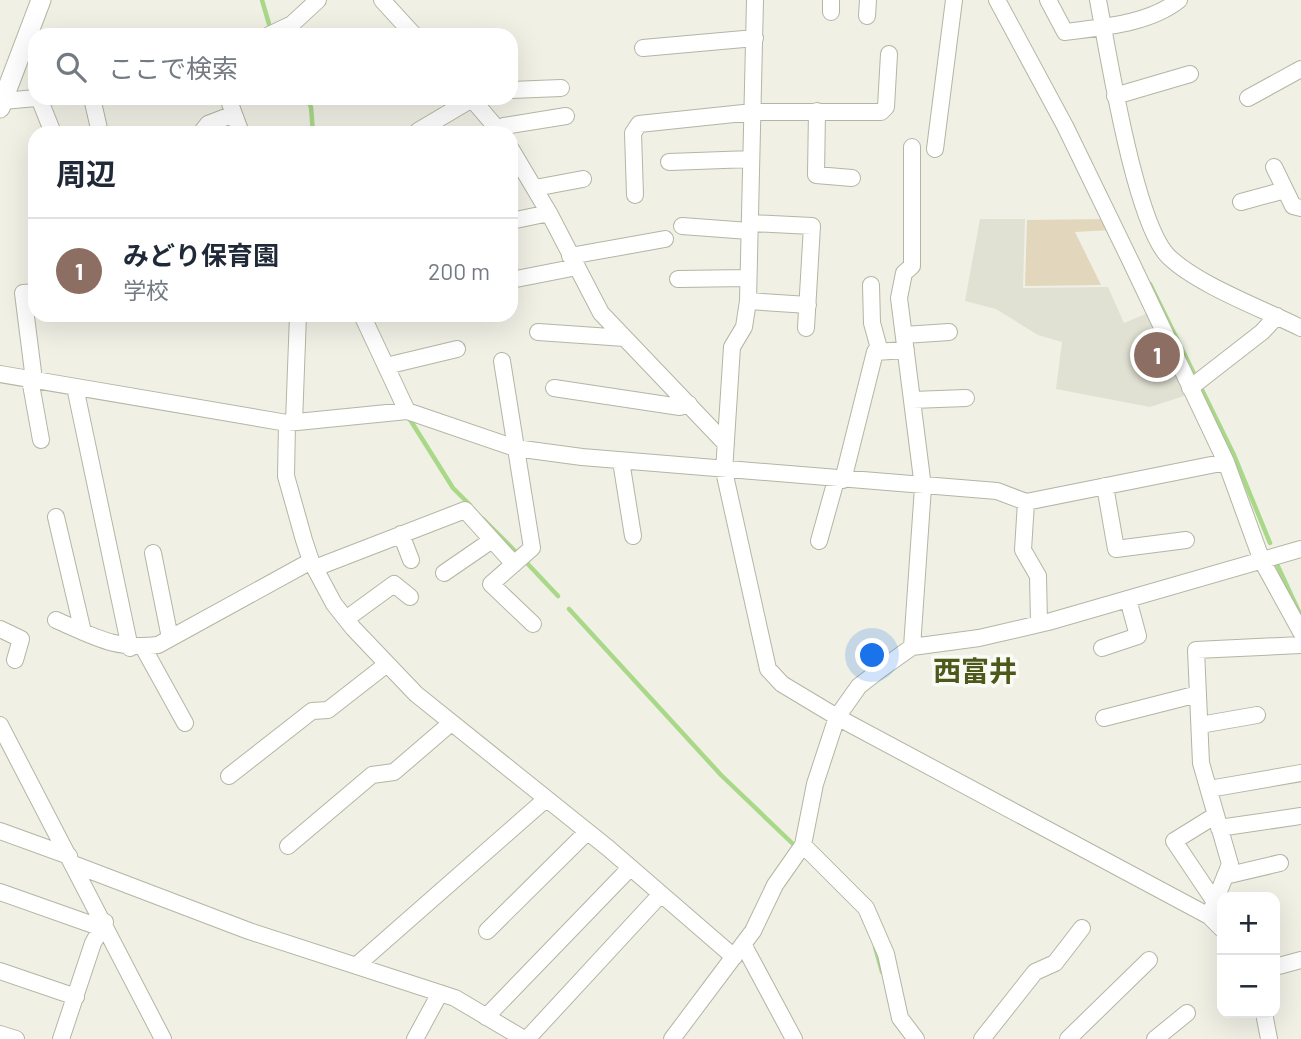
<!DOCTYPE html>
<html lang="ja">
<head>
<meta charset="utf-8">
<style>
  :root { --surface:#fff; --page:#f6f6f7; --text:#1f2937; --muted:#747a83; --line:#e0e1e3; --accent:#ca54ff }
  body { margin:0; font-family:Barlow,"Noto Sans JP",sans-serif; background:var(--page); color:var(--text) }
  .controls { position:absolute; right:21px; bottom:21px; display:grid; overflow:hidden; border-radius:14px; box-shadow:0 7px 28px #0002 }
  .controls button { width:63px; height:63px; display:grid; place-items:center; padding:0; border:0; border-bottom:2px solid var(--line); background:var(--surface); color:var(--text); font:35px sans-serif }
  .you { position:absolute; left:873px; top:656px; width:24px; height:24px; margin:-18px; border:5px solid #fff; border-radius:50%; background:#1a73e8; box-shadow:0 0 0 10px #1a73e833 }
  .badge { display:grid; place-items:center; width:46px; height:46px; border-radius:50%; background:var(--accent); color:#fff; font-size:23px; font-weight:700 }
  .pin { position:absolute; translate:-50% -50%; border:4px solid #fff; box-shadow:0 2px 7px #0006 }
  .list { margin:0; padding:0; list-style:none }
  h2 { display:flex; justify-content:space-between; align-items:center; height:91px; margin:0; padding:0 28px; font-size:30px }
  h2 small { font-size:23px; font-weight:400; color:var(--muted) }
  .list li { display:grid; grid-template-columns:46px 1fr auto; gap:21px; align-items:center; box-sizing:border-box; height:105px; padding:0 28px; border-top:2px solid var(--line) }
  .list b { display:block; font-size:26px; white-space:nowrap }
  .list p { margin:0; font-size:23px; white-space:nowrap; color:var(--muted) }
  .list em { font-size:23px; font-style:normal; color:var(--muted) }
  .icon { flex:none; width:38px; height:38px; fill:none; stroke:currentColor; stroke-width:2; stroke-linecap:round; stroke-linejoin:round }
  .map { position:relative; flex:none; width:1301px; height:1039px; overflow:hidden }
  .search { position:absolute; background:var(--surface); box-shadow:0 7px 28px #0002; left:28px; top:28px; width:490px; height:77px; display:flex; align-items:center; gap:18px; box-sizing:border-box; padding:0 24px; border-radius:21px; color:var(--muted); font-size:26px }
  .panel { position:absolute; background:var(--surface); box-shadow:0 7px 28px #0002; left:28px; top:126px; width:490px; height:196px; border-radius:21px }
  .map>svg:first-child { display:block }
  .built { fill:#e0e0d3 }
  .green { fill:#e2d7bc }
  .lines { fill:none; stroke-linecap:round; stroke-linejoin:round }
  .stream { stroke:#a9d988; stroke-width:4.5 }
  .minor-casing { stroke:#b3b6a3; stroke-width:18 }
  .tertiary-casing { stroke:#b3b6a3; stroke-width:21 }
  .minor { stroke:#fff; stroke-width:16 }
  .tertiary { stroke:#fff; stroke-width:19 }
  .labels { text-anchor:middle; dominant-baseline:central; stroke-width:7; stroke-linejoin:round; paint-order:stroke }
  .quarter-label { font-size:28px; font-weight:bold; fill:#4c591b; stroke:#fbfbf6 }
</style>
</head>
<body>
<div class="map">
<svg width="1301" height="1039" viewBox="0 0 1301 1039">
  <rect width="100%" height="100%" fill="#f0f0e5"/>
  <path class="built" d="M980,219H1025L1023,288L1108,287L1124,323L1150,312L1187,395L1150,407L1056,389L1062,342L1038,335L996,309L965,301Z"/>
  <path class="green" d="M1106,219L1112,230L1075,232L1101,285L1025,286L1027,220Z"/>
  <g class="lines">
    <path class="stream" d="M262,0L269,24
      M306,98L311,107L313,133
      M1150,284L1234,455L1270,543
      M409,418L453,488L470,505
      M483,519L517,553
      M1275,560L1301,616
      M525,561L558,596
      M569,609L721,775L793,844
      M875,947L882,972"/>
    <g class="minor-casing">
      <path id="minor" d="M382,0L414,35
        M755,0L748,301L744,327L732,347L724,471L768,669L782,684L837,717L1209,916L1222,929
        M997,0L1065,126L1131,262L1226,462L1262,561L1301,632
        M1048,0L1065,32C1103,27 1149,24 1179,0
        M1098,0C1108,52 1135,225 1169,257C1198,285 1263,309 1301,328
        M831,12V0
        M867,16L868,0
        M269,35L292,24L318,0
        M643,48L755,38
        M511,90L561,88
        M1115,96L1190,74
        M39,98L53,133
        M92,98L100,133
        M228,98L241,133
        M471,98L501,133
        M1248,98L1301,69
        M3,101L36,98
        M817,111L816,175L852,178
        M499,129L504,126L566,116
        M418,131L472,99
        M201,133L208,124L234,114
        M511,149L549,213L601,313L726,444
        M935,149L954,0
        M669,162L751,159
        M1274,167L1293,206L1301,208
        M535,188L583,179
        M635,195L633,133L639,124L753,112H881L886,107L889,54
        M1241,202L1285,190
        M511,221L549,213
        M750,223L812,226L806,328
        M682,226L749,231
        M570,256L665,239
        M678,279L747,278
        M511,280L577,267
        M871,285L872,323L880,352
        M748,301L808,305
        M362,315L407,411
        M538,332L625,338
        M904,335L949,332
        M502,361L532,548L491,584L533,624
        M386,366L457,349
        M0,374L287,423L407,411L515,448L582,457L997,491L1026,502L1226,462
        M30,379L41,440
        M34,380L23,293L35,292
        M75,387L130,648
        M554,388L680,407L689,404
        M1190,388L1262,332L1277,316
        M912,400L966,398
        M294,422L298,315
        M287,423L286,476L304,540L311,561L334,604L353,628L416,694L608,848L734,957
        M621,461L633,536
        M843,480L875,352L906,350
        M1105,486L1116,549L1186,540
        M1026,502L1023,550L1038,576L1039,623
        M56,517L83,632
        M401,534L411,560
        M819,541L836,480
        M153,553L170,638
        M315,568L465,510L514,564
        M444,573L492,540
        M346,619L394,584L410,597
        M56,620C95,637 115,650 158,645L311,561
        M0,629L21,639L15,660
        M143,647L185,723
        M912,647L923,487L899,298L904,273L912,266V147
        M1102,648L1138,636L1128,599
        M1104,718L1198,694
        M0,725L163,1039
        M1200,725L1257,715
        M229,776L312,711L328,710L387,664
        M1209,789L1301,773
        M1219,828L1301,816
        M0,831L69,856
        M803,845L866,908L886,954L900,1018L916,1039
        M288,846L372,775L394,772L451,723
        M73,864L249,931L455,998L524,1039
        M1225,876L1280,863
        M0,892L99,927
        M1215,902L1174,841L1216,815
        M1209,916L1230,864L1201,763L1196,650L1301,645
        M487,931L587,832
        M743,944L794,1039
        M357,965L546,799
        M1275,967L1301,960
        M0,971L76,997
        M1264,1013L1269,1039
        M486,1017L630,868
        M0,1034L16,1039
        M61,1039L93,943L105,922
        M415,1039L440,993
        M527,1039L661,894
        M672,1039L753,931L775,885L803,845L815,784L837,717L859,686L881,669L912,647L979,638L1048,622L1301,549
        M982,1039L1035,972L1055,963L1082,928
        M1068,1039L1149,960
        M1155,1039L1187,1013"/>
    </g>
    <g class="tertiary-casing">
      <path id="tertiary" d="M0,108L41,0"/>
    </g>
    <use href="#minor" class="minor"/>
    <use href="#tertiary" class="tertiary"/>
  </g>
  <g class="labels">
    <g class="quarter-label">
      <text x="975" y="670">西富井</text>
    </g>
  </g>
</svg>
<div class="controls">
<button>+</button>
<button>−</button>
</div>
<div class="you"></div>
<div class="pin badge" style="left:1157px;top:355px;background:#8d6e63">1</div>
<div class="search"><svg class="icon" aria-label="search" viewBox="0 0 24 24"><circle cx="10" cy="10" r="6"/><path d="M15 15l6 6"/></svg>ここで検索</div>
<section class="panel">
<h2>周辺<small></small></h2>
<ul class="list">
<li><span class="badge" style="background:#8d6e63">1</span><div><b>みどり保育園</b><p>学校</p></div><em>200 m</em></li>
</ul>
</section>
</div>
</body>
</html>
